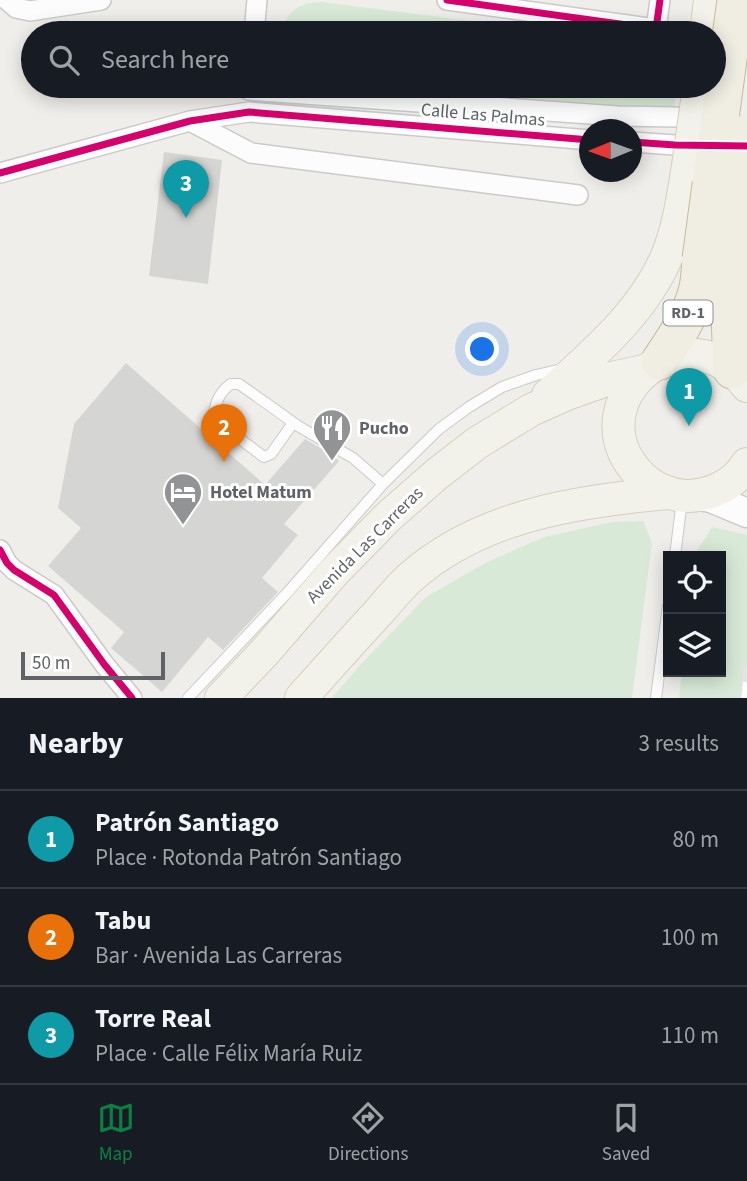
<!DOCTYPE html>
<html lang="en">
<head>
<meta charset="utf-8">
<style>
  :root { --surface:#171b24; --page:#242831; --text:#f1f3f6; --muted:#9ea1a6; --line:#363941; --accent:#0b8043 }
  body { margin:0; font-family:"Source Sans 3",sans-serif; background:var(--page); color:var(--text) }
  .controls { position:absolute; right:21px; bottom:21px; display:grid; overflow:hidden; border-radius:0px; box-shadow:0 4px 18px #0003 }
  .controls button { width:63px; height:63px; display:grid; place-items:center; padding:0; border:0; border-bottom:2px solid var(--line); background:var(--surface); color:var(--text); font:35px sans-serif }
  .compass { position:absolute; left:579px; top:119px; width:63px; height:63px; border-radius:50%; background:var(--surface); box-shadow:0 4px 18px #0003; rotate:269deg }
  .scale { position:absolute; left:21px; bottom:18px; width:144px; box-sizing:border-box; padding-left:7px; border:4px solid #5f6267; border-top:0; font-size:19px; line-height:24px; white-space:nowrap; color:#5f6267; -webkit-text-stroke:5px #fff; paint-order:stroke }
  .you { position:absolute; left:483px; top:350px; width:24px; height:24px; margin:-18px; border:5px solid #fff; border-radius:50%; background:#1a73e8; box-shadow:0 0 0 10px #1a73e833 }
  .badge { display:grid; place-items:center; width:46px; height:46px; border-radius:50%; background:var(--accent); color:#fff; font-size:23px; font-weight:700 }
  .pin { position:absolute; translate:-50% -58px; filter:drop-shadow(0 2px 4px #0008) }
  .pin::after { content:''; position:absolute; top:37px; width:24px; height:21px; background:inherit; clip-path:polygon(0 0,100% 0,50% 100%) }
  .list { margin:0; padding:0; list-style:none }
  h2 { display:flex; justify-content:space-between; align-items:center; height:91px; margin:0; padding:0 28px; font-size:30px }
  h2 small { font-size:23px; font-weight:400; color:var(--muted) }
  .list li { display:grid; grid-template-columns:46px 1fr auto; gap:21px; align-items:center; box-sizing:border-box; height:98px; padding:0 28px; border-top:2px solid var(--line) }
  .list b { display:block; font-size:26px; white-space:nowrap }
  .list p { margin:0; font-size:23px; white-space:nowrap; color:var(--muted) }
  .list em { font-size:23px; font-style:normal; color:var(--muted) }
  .icon { flex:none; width:38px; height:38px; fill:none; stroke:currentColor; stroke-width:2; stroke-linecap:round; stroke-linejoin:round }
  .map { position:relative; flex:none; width:747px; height:698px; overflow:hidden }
  .search { position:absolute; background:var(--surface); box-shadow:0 4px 18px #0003; left:21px; right:21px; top:21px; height:77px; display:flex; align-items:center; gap:18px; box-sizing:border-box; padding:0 24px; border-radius:38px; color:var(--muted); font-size:26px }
  .sheet { height:385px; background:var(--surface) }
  nav { display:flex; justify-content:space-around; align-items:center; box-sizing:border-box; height:98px; border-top:2px solid var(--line); background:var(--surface); font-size:19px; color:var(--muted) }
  nav a { display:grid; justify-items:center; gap:4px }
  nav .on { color:var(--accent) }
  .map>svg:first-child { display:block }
  .green { fill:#d8ead7 }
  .building { fill:#d5d5d3 }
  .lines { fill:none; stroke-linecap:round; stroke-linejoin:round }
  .lane-casing { stroke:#cbcacb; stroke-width:12 }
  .street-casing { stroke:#cbcacb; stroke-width:22 }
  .secondary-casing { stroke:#cacaca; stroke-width:31 }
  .primary-casing { stroke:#d6d0b9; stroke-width:34 }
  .highway-casing { stroke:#c6bb97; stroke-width:39 }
  .lane { stroke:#fdfcfc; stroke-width:10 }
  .street { stroke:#fdfcfc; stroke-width:19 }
  .secondary { stroke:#fdfcfc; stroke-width:28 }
  .primary { stroke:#f3f2ea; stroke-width:32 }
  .highway { stroke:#f0ede3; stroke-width:37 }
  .rail-casing { stroke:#e4e4e3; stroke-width:8 }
  .rail { stroke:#fff; stroke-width:5; stroke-dasharray:16; stroke-linecap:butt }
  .primary-bridge-casing { stroke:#d6d0b9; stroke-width:34; stroke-linecap:butt }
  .highway-bridge-casing { stroke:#c6bb97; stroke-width:39; stroke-linecap:butt }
  .primary-bridge { stroke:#f3f2ea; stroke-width:32 }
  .highway-bridge { stroke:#f0ede3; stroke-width:37 }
  .cycleway-casing { stroke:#fff; stroke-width:11 }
  .cycleway { stroke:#d6006c; stroke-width:7 }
  .labels { text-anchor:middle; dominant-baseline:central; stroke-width:6; stroke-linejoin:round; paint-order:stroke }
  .shield { fill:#fff; stroke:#8f9195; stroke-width:2 }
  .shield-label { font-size:16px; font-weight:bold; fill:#5f6267 }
  .street-label { font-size:18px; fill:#5f6267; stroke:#fff }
  .poi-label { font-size:18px; font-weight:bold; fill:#5f6267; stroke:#fff; text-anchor:start }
</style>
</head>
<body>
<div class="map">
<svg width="747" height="698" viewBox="0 0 747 698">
  <rect width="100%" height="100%" fill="#efeeea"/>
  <path class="green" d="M321,2L569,33H280C288,11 297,3 321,2Z
    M340,86H677L674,109Z
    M643,521L652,543L632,698H332L361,664L426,597L485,563L544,537L612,522Z
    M712,527L747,535V698H679L682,672H721V556H697L698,549Z"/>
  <path class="building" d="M164,152L222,160L208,284L149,276Z
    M126,363L265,485L305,439L331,454L339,461L284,524L298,535L262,578L278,592L223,650L208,637L162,692L111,648L124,632L48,566L81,528L58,508L74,424Z"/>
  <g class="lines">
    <g class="lane-casing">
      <path id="lane" d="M293,423L271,454L264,457L215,420C212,407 220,391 231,384H239C259,398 279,412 298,426L353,458L383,484
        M675,556L682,500
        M188,698L288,592L383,484L439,429L469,407L502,387L536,375L562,369
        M656,698L668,606"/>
    </g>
    <g class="street-casing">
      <path id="street" d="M7,0L16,8L30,11L101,0
        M447,0L656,29L660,0
        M254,33L257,0
        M249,90L618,116L676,117
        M190,121L251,153L578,195
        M632,142L675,145
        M0,173L190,121L249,112L590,140
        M0,550L7,563L14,570L54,595L104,664L132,698"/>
    </g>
    <g class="secondary-casing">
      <path id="secondary" d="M698,496L711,498L747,513"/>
    </g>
    <g class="primary-casing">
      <path id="primary" d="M706,33L710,0
        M747,386C684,302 570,405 641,476C653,488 671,496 689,496C712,495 735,484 747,464
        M548,395C593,354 643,313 667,256C679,227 683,196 688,166
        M221,698L263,654L335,571L389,516L437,474L477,443L531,410L567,394L612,378L644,371
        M301,698C326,670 351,642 376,615C388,602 399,587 412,576C482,515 579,501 667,493"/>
    </g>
    <g class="highway-casing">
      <path id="highway" d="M731,264L729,285L732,370
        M660,361C674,340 690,317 697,292C700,282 700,270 701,259"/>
    </g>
    <use href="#lane" class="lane"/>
    <use href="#street" class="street"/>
    <use href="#secondary" class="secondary"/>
    <use href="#primary" class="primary"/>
    <use href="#highway" class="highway"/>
    <g class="rail-casing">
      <path id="rail" d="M744,698L747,668"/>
    </g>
    <use href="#rail" class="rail"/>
    <g class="primary-bridge-casing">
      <path id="primary-bridge" d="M688,166L699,86"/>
    </g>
    <g class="highway-bridge-casing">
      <path id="highway-bridge" d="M701,259L736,0
        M731,264L747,133"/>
    </g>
    <use href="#primary-bridge" class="primary-bridge"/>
    <use href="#highway-bridge" class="highway-bridge"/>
    <g class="cycleway-casing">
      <path id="cycleway" d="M447,0L656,29L660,0
        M632,142L675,145L747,146
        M0,173L190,121L249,112L590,140
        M0,550L7,563L14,570L54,595L104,664L132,698"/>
    </g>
    <use href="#cycleway" class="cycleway"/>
  </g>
  <defs>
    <g id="restaurant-pin" transform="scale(2.0125)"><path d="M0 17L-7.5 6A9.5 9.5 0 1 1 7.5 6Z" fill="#919395" stroke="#fff"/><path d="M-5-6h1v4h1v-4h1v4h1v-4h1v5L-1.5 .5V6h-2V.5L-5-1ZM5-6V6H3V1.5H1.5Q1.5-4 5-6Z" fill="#fff"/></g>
    <g id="hotel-pin" transform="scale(2.0125)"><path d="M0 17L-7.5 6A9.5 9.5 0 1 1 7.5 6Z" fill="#919395" stroke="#fff"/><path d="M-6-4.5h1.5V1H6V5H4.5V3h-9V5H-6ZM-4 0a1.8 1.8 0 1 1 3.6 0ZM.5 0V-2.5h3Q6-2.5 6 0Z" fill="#fff"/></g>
  </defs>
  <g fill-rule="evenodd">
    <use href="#restaurant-pin" x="332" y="428"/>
    <use href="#hotel-pin" x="183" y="492"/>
  </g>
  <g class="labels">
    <rect class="shield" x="663.5" y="300.5" width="49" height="25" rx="5"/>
    <g class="shield-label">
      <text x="688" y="313">RD-1</text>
    </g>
    <g class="street-label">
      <text transform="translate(483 115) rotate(5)">Calle Las Palmas</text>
      <text transform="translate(365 545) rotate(-45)">Avenida Las Carreras</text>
    </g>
    <g class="poi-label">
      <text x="359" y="428">Pucho</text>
      <text x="210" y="492">Hotel Matum</text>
    </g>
  </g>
</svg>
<div class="controls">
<button><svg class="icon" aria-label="locate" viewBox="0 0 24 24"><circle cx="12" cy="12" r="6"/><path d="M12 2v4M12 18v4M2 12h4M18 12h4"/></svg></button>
<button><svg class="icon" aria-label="layers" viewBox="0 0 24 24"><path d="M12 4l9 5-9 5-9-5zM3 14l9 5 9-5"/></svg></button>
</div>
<svg class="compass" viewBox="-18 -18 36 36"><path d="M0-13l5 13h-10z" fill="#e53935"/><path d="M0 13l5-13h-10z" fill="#9ea1a6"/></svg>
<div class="scale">50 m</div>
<div class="you"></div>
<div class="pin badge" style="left:689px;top:426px;background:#0f9aa8">1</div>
<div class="pin badge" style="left:224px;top:462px;background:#e8710a">2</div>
<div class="pin badge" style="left:186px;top:218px;background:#0f9aa8">3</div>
<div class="search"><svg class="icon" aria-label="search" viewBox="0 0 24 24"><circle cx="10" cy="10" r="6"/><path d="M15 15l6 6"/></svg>Search here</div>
</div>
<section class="sheet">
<h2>Nearby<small>3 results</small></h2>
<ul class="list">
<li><span class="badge" style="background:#0f9aa8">1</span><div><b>Patrón Santiago</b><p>Place · Rotonda Patrón Santiago</p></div><em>80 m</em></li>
<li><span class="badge" style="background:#e8710a">2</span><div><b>Tabu</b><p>Bar · Avenida Las Carreras</p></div><em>100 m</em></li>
<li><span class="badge" style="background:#0f9aa8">3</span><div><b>Torre Real</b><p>Place · Calle Félix María Ruiz</p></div><em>110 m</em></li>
</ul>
</section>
<nav>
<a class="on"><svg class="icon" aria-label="map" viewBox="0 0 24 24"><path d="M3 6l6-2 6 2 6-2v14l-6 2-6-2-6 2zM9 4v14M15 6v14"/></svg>Map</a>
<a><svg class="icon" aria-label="directions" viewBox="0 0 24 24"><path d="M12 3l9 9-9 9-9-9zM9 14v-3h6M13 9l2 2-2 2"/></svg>Directions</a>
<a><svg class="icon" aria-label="saved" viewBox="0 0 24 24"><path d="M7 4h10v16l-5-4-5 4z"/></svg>Saved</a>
</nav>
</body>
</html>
